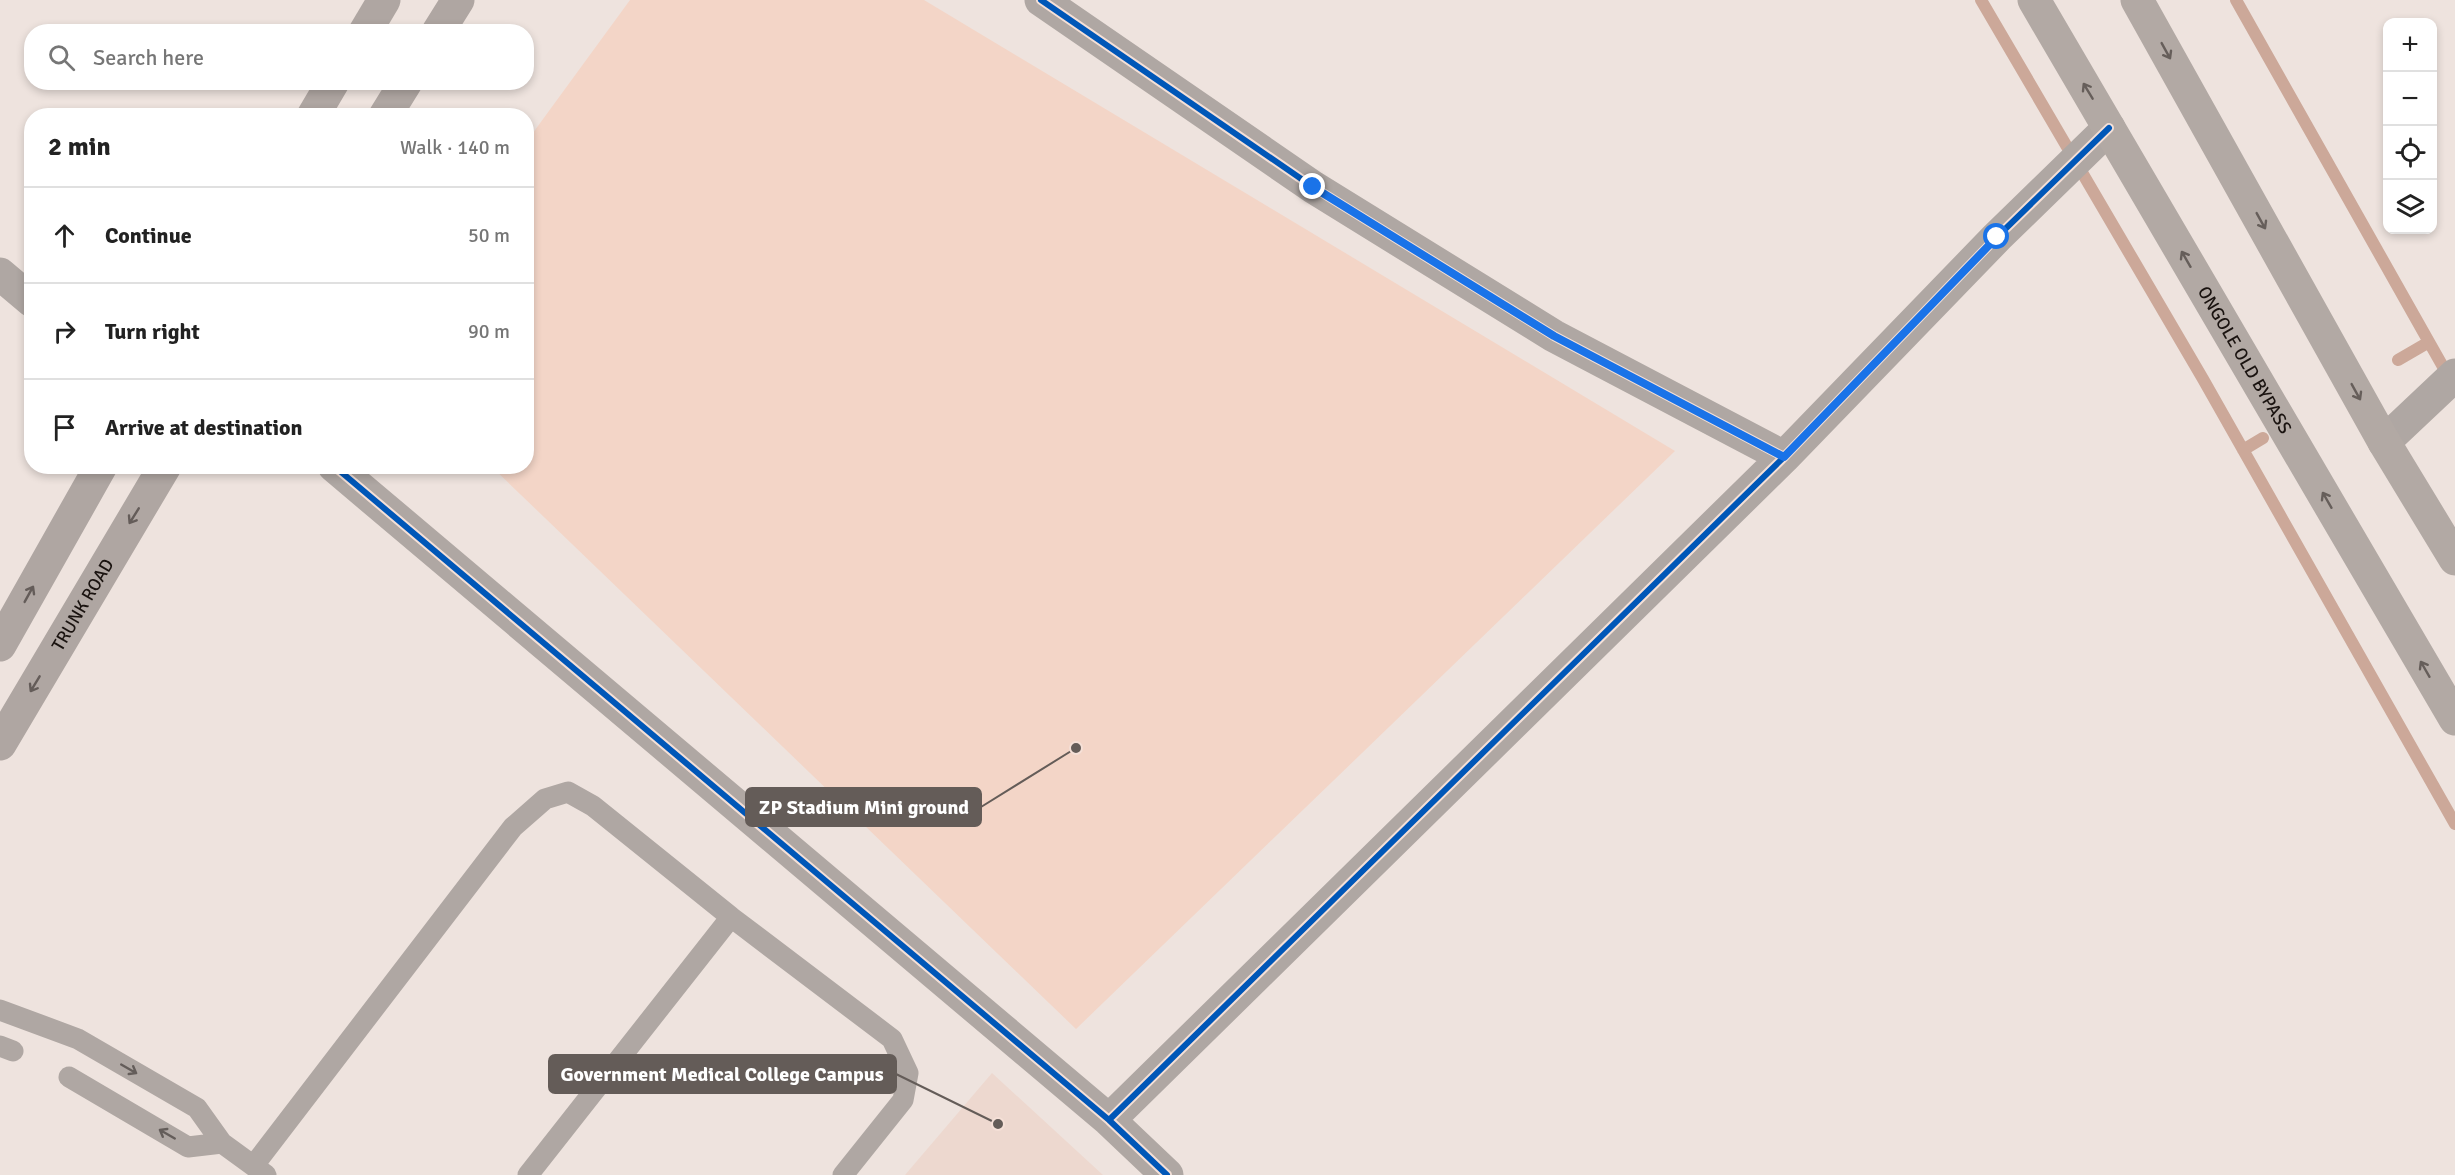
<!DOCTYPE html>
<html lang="en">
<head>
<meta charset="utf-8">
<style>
  :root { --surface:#fff; --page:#f6f6f6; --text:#222; --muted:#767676; --line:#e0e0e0 }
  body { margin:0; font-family:Signika,sans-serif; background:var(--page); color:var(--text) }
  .controls { position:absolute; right:18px; top:18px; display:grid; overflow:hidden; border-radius:12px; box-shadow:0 3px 9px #0003 }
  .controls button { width:54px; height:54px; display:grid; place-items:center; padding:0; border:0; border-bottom:2px solid var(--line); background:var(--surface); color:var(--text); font:30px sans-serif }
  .stop { position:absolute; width:18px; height:18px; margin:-14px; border:4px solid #1a73e8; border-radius:50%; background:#fff }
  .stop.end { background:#1a73e8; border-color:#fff; box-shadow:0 2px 6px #0008 }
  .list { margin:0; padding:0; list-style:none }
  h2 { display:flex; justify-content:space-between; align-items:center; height:78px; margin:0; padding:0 24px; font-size:26px }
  h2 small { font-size:20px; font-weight:400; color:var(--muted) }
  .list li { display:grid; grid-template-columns:39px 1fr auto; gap:18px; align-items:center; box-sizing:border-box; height:96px; padding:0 24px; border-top:2px solid var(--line) }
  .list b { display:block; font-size:22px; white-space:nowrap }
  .list em { font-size:20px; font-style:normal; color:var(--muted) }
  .icon { flex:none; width:33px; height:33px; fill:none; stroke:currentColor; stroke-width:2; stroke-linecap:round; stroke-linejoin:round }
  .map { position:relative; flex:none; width:2455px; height:1175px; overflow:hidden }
  .search { position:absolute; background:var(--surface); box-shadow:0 3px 9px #0003; left:24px; top:24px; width:510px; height:66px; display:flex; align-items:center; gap:15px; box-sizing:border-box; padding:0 21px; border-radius:24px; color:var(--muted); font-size:22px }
  .panel { position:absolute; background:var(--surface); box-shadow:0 3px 9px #0003; left:24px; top:108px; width:510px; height:366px; border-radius:24px }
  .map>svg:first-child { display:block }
  .built { fill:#edd8cf }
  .green { fill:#f3d5c7 }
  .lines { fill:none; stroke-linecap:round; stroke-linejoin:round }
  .stream { stroke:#cca899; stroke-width:12 }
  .lane { stroke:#afa7a3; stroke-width:21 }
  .street { stroke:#afa7a3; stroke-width:33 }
  .secondary { stroke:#afa6a2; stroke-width:33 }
  .primary { stroke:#b2a9a4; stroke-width:33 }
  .cycleway-casing { stroke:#f5e0d7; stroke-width:10 }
  .cycleway { stroke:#0057b8; stroke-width:6 }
  .oneway { stroke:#665e5a }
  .oneway2 { stroke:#645c59 }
  .oneway3 { stroke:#645d5a }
  .route { stroke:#1a73e8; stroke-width:8 }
  .labels { text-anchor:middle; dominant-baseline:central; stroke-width:4.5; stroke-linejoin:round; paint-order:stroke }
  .street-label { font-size:18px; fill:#1a1310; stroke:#f5e0d7 }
  .leader { fill:none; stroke:#645c58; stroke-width:2 }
  .callout-dot { fill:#645c58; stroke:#f5e0d7; stroke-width:2 }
  .callout { fill:#645c58; stroke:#645c58; stroke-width:2 }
  .callout-label { font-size:20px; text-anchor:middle; font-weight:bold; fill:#fff }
</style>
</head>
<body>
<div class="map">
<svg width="2455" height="1175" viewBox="0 0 2455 1175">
  <rect width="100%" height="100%" fill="#eee3de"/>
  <path class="built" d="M992,1073L1103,1175H905Z"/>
  <path class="green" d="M630,0H924L1675,451L1076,1029L492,467L526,466L527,141Z"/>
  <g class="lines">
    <path class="stream" d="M1981,0L2203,379L2455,824
      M2236,0L2429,342L2398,360
      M2429,342L2450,379
      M2243,450L2263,438"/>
    <path class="lane" d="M0,1010L78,1039L197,1108L222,1143L266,1175
      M0,1046L13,1051
      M69,1077L188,1147L222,1143
      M254,1165L513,827L545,799L568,792L593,806L731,917L892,1039L908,1073L903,1100L843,1175
      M528,1175L731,917"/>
    <path class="street" d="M1041,0L1313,187L1554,336L1784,457
      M0,274L32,301
      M2384,442L2455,375
      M334,466L1109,1120L1167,1175
      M1109,1120L1784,457L1997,237L2109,128"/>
    <g class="secondary">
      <path d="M365,32L384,0"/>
      <path d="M438,32L458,0"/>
      <path d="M313,116L333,82"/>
      <path d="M385,116L406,82"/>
      <path d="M0,645L101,466"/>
      <path id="s1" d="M0,744L165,466"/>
    </g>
    <g class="primary">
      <path id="s2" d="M2034,0L2455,719"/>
      <path d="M2137,0L2384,442L2455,559"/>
    </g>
    <g class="cycleway-casing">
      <path id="cycleway" d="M1041,0L1313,187L1554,336L1784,457
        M334,466L1109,1120L1167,1175
        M1109,1120L1784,457L1997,237L2109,128"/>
    </g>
    <use href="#cycleway" class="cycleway"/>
  </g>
  <defs><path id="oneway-shaft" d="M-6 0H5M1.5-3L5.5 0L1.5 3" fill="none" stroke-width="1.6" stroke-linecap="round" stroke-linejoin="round" transform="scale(1.5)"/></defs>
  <g class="oneway">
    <use href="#oneway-shaft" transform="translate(2166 51) rotate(61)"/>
    <use href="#oneway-shaft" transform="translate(2088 91) rotate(-121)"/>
    <use href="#oneway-shaft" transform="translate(2261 221) rotate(61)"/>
    <use href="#oneway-shaft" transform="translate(2186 259) rotate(-120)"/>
    <use href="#oneway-shaft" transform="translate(2356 392) rotate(61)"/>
    <use href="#oneway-shaft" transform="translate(2327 500) rotate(-120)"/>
    <use href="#oneway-shaft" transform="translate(2425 669) rotate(-120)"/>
  </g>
  <g class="oneway2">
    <use href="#oneway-shaft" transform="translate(134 516) rotate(122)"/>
    <use href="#oneway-shaft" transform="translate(29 594) rotate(-61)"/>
    <use href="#oneway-shaft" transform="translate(35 684) rotate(121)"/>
  </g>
  <g class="oneway3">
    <use href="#oneway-shaft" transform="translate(129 1069) rotate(30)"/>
    <use href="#oneway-shaft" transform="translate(167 1134) rotate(-150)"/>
  </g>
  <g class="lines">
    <path class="route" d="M1313,187L1554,336L1784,457L1997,237"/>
  </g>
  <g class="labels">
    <g class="street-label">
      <text stroke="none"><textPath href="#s2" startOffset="417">ONGOLE OLD BYPASS</textPath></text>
      <text stroke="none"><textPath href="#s1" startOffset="162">TRUNK ROAD</textPath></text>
    </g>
  </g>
  <path class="leader" d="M1076 748L981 807M998 1124L896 1074"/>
  <g class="callout-dot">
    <circle cx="1076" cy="748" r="6"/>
    <circle cx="998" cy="1124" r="6"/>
  </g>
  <g class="callout">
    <rect x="746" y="788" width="235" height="38" rx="6"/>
    <rect x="549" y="1055" width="347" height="38" rx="6"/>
  </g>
  <g class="callout-label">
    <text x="864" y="814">ZP Stadium Mini ground</text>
    <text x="722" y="1081">Government Medical College Campus</text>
  </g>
</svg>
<div class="controls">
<button>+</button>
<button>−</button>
<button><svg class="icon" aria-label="locate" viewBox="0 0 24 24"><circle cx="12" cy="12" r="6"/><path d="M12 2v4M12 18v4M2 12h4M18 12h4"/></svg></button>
<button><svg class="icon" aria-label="layers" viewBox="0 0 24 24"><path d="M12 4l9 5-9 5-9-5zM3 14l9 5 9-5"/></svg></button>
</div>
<div class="stop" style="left:1997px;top:237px"></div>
<div class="stop end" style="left:1313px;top:187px"></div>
<div class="search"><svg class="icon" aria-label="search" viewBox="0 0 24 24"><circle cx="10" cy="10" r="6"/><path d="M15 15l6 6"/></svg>Search here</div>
<section class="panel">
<h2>2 min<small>Walk · 140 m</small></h2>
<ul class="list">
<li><svg class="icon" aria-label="ahead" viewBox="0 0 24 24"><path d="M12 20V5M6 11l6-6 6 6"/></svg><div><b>Continue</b></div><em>50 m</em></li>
<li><svg class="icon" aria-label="right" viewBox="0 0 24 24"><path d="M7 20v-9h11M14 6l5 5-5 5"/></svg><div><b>Turn right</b></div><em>90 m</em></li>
<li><svg class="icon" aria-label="arrive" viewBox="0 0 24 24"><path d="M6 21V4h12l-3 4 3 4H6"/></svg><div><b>Arrive at destination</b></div></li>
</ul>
</section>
</div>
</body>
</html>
